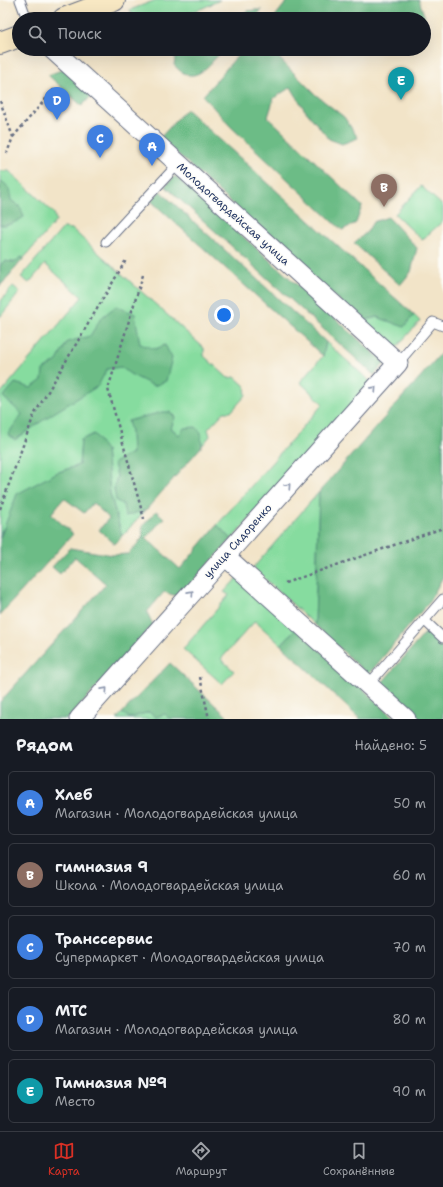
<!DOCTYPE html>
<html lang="ru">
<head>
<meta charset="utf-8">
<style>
  :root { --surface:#171b24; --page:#242831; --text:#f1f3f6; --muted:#9ea1a6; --line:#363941; --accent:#d93025 }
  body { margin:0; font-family:"Shantell Sans",sans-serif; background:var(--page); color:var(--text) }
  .you { position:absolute; left:224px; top:315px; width:14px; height:14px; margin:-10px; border:3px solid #fff; border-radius:50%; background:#1a73e8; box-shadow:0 0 0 6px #1a73e833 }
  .badge { display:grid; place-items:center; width:26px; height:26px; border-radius:50%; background:var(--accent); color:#fff; font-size:13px; font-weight:700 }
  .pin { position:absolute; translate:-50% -33px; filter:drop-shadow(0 1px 2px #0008) }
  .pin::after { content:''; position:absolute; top:21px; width:14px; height:12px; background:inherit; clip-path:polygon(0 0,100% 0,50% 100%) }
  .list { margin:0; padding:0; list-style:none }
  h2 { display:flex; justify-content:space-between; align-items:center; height:52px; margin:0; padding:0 16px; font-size:17px }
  h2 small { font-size:13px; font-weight:400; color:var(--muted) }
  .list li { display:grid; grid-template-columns:26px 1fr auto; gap:12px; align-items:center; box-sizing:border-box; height:64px; margin:0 8px 8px; padding:0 8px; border:1px solid var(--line); border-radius:6px }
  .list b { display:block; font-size:15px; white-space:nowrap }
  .list p { margin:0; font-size:13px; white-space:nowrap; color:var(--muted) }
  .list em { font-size:13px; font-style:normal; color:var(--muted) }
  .icon { flex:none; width:22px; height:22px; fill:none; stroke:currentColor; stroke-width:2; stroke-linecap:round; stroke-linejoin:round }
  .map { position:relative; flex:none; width:443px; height:719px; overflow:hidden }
  .search { position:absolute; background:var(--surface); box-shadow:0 4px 16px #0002; left:12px; right:12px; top:12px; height:44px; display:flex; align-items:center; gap:10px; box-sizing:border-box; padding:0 14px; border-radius:22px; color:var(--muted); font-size:15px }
  .sheet { height:412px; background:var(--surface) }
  nav { display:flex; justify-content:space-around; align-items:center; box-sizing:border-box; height:56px; border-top:1px solid var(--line); background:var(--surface); font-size:11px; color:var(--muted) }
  nav a { display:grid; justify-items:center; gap:2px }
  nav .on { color:var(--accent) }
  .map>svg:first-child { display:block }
  .green { fill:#86dc9f; stroke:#50867e }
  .forest { fill:#6cbc86; stroke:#447672 }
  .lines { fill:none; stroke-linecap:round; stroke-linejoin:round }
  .lane-casing { stroke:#666e83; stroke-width:11 }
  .street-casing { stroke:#666e83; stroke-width:21 }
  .secondary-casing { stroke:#666e83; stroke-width:24 }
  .path { stroke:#666e83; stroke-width:2.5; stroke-dasharray:3 3; stroke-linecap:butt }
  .lane { stroke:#fff; stroke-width:9 }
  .street { stroke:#fff; stroke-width:19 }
  .secondary { stroke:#f8e8c3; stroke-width:22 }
  .oneway { stroke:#8d97ae }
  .labels { text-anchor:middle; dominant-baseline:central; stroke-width:3; stroke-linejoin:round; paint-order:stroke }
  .street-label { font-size:11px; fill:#1b2f5e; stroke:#fdfcf7 }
</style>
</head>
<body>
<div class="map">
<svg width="443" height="719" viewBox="0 0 443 719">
  <rect width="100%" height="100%" fill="#fdfcf7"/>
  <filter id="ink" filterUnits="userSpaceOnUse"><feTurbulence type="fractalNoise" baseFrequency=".025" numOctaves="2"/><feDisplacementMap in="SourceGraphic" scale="8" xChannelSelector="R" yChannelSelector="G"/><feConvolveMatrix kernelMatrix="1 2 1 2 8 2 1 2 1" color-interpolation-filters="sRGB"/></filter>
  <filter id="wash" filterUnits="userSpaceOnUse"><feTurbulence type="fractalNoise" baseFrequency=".012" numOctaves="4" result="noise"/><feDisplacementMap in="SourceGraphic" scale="16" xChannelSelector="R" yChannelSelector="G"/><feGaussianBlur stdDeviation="0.9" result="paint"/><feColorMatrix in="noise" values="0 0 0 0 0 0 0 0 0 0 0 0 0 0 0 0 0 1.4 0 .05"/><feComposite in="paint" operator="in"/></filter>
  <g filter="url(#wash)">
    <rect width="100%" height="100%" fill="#f2e4c8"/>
    <path class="green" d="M156,0H220L203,8L168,19H135L130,10Z
      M0,171H9L54,213L56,221L0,286Z
      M421,186L443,206V221L422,240L395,214Z
      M63,228L72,229L204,348V356L228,378L235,377L245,386L246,395L231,412H224L208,429L210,436L202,446L201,433L179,435L171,428L175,417L131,432L132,453L114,463L117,476L114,489L123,504L125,516L146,510L122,536L110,493L106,450L81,440L79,465L56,473L2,530L0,538V394L82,297L45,264L29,283L21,277Z
      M13,286L20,292L0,317V302Z
      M414,315L420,321L394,350L362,321L377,317L404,326Z
      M326,342L371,382L232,539L217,525L323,404L300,382L323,356Z
      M319,492L315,625L253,568Z
      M240,575L296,628L281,645L255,621L221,659L234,671L222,684L183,649L229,595L224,592Z
      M149,712L165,713L170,719H117L122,713L130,718Z"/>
    <path class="forest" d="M288,0H419L426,21L424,23V19H359L358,17L342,19H273Z
      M255,10H262L253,19H235L247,11Z
      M180,49H224C208,65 195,89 174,65L176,53Z
      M243,49H270L316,95L344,117L358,138L342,144L329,139L304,109L291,87L274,98L268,117L362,206L356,223L342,230L230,126L203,96Z
      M64,69L92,95L82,106L48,75Z
      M186,109L414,315L404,327L377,317L362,321L160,138Z
      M175,176L385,363L374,375L165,186Z
      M0,181C9,184 10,192 11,200L20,207L24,217C16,222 9,226 0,225Z
      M160,191L326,342L323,356L151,201Z
      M388,217L417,248L411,272L400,285L354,243L367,232L373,222Z
      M21,257L24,258L0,286V266L4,261L15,262Z
      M116,306L135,314L140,344L155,349L165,345L172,358L166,381L154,386L130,374L121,367L107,369L98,386L52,414L15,440L8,434L22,414L3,397L15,383L31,388L42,380L43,370L57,361L67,342L90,336L101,318Z
      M443,351V577L429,602L368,675L315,625L319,492Z
      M162,412H170L175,417L171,428L179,435L184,428L196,427L201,433L202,446L146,510L125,516L123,504L116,501L114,489L117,476L114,463L132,453L131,432L128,421Z
      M94,434L106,450L110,493L122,536L115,544L99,530L109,518L93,503L84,513L64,498L51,514L73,534L0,615V538L17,494L56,473L79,465L81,440Z
      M156,511L164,518L146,538L180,569L217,525L232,539L179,597L164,592L147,612L153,625L68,719H0V702L106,584L75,557L60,574L52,567L70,548L113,555L128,554L143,538L142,527Z
      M296,628L396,719H360L281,645Z
      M426,632L443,648V719H415L379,686Z
      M170,663L230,719H170L165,714L156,717L149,712L130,718L122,713Z"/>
  </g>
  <g filter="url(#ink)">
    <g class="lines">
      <g class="lane-casing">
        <path id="lane" d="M20,0L27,19
          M106,242L178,164
          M398,363L433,322L443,326
          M424,620L443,638
          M368,685L443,599"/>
      </g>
      <g class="street-casing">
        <path id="street" d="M52,49L398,363L79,719
          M225,556L406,719"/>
      </g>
      <g class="secondary-casing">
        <path id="secondary" d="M64,19L114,0
          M0,43L19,36"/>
      </g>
      <path class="path" d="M0,101L13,137L7,153
        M13,137L56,87
        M143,275L108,389L144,519
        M0,509L34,415L126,260
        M285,583L443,528
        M200,677L209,719"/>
      <use href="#lane" class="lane"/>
      <use href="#street" class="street"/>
      <use href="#secondary" class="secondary"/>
    </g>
    <defs><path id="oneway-chevron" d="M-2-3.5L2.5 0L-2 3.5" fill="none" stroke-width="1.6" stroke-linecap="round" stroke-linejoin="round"/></defs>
    <g class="oneway">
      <use href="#oneway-chevron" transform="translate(374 389) rotate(-48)"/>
      <use href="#oneway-chevron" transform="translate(288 486) rotate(-48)"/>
      <use href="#oneway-chevron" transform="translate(191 593) rotate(-48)"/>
      <use href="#oneway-chevron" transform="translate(105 690) rotate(-48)"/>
    </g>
  </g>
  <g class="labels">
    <g class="street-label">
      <text transform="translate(233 214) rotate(42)">Молодогвардейская улица</text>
      <text transform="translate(238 541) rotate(-48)">улица Сидоренко</text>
    </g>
  </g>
</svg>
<div class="you"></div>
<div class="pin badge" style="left:152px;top:166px;background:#3f7fe0">A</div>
<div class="pin badge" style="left:384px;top:207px;background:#8d6e63">B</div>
<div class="pin badge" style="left:100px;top:158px;background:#3f7fe0">C</div>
<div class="pin badge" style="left:57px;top:120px;background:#3f7fe0">D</div>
<div class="pin badge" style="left:401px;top:100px;background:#0f9aa8">E</div>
<div class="search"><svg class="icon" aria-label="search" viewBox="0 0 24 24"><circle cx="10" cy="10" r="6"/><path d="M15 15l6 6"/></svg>Поиск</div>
</div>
<section class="sheet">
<h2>Рядом<small>Найдено: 5</small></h2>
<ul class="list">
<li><span class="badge" style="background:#3f7fe0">A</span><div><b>Хлеб</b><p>Магазин · Молодогвардейская улица</p></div><em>50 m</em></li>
<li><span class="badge" style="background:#8d6e63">B</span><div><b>гимназия 9</b><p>Школа · Молодогвардейская улица</p></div><em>60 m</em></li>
<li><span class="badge" style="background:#3f7fe0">C</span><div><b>Транссервис</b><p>Супермаркет · Молодогвардейская улица</p></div><em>70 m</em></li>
<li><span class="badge" style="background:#3f7fe0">D</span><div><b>МТС</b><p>Магазин · Молодогвардейская улица</p></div><em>80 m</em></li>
<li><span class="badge" style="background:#0f9aa8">E</span><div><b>Гимназия №9</b><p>Место</p></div><em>90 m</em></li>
</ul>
</section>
<nav>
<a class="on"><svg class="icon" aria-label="map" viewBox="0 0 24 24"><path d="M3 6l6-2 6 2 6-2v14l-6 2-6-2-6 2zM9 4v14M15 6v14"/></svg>Карта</a>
<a><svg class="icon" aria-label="directions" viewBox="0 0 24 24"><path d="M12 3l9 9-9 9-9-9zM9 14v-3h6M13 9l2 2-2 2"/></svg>Маршрут</a>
<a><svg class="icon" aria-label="saved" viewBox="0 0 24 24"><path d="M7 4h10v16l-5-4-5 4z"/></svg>Сохранённые</a>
</nav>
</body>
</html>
